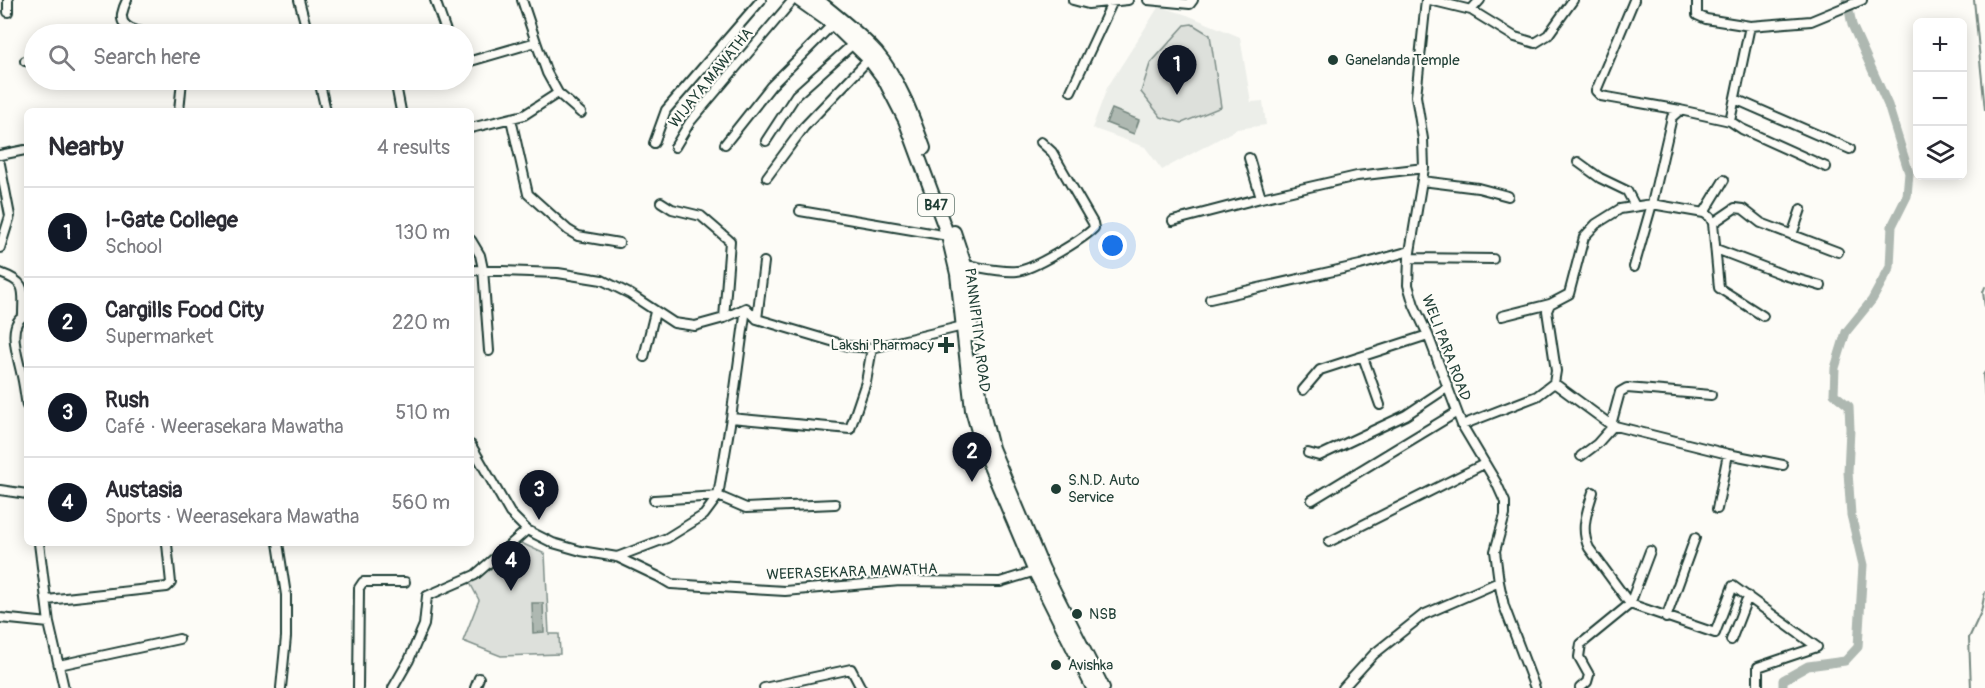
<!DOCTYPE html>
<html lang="en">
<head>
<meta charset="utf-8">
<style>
  :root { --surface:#fff; --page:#f2f2f3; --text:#2b2b33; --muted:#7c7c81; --line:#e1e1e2; --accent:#111827 }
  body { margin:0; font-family:Pangolin,sans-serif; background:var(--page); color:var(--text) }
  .controls { position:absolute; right:18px; top:18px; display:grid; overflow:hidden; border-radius:9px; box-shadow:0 3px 15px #0003 }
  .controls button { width:54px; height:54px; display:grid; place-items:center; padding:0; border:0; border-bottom:2px solid var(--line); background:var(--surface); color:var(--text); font:30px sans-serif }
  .you { position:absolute; left:1113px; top:246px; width:21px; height:21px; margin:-15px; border:4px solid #fff; border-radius:50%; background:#1a73e8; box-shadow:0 0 0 9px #1a73e833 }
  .badge { display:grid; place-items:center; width:39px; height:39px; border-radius:50%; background:var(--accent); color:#fff; font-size:20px; font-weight:700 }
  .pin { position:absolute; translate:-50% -50px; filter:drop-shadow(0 2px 3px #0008) }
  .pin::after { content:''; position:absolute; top:32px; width:21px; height:18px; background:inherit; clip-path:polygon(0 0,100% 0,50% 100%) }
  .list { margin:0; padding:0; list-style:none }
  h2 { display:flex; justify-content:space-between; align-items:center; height:78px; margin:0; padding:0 24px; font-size:26px }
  h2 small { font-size:20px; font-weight:400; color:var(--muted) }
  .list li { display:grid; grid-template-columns:39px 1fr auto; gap:18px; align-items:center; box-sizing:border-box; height:90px; padding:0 24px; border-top:2px solid var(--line) }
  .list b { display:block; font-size:22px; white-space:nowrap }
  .list p { margin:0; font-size:20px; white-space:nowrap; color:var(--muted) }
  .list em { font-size:20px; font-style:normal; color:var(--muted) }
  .icon { flex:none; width:33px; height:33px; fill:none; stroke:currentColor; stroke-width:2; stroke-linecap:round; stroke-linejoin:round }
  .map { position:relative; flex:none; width:1985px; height:688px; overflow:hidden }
  .search { position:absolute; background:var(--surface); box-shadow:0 3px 15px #0003; left:24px; top:24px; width:450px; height:66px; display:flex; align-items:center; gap:15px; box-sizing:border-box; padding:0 21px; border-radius:33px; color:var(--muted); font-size:22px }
  .panel { position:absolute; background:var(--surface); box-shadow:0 3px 15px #0003; left:24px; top:108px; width:450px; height:438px; border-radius:9px }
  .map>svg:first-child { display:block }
  .built { fill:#eceee9 }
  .green { fill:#dde0db; stroke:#7e8e88; stroke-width:1.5 }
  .water { fill:#aeb8b1; stroke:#75877f; stroke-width:1.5 }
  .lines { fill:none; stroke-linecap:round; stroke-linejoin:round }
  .stream { stroke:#75877f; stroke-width:2 }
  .canal { stroke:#aeb8b1; stroke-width:9 }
  .minor-casing { stroke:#1f3d34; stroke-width:12 }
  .primary-casing { stroke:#1f3d34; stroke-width:16 }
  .minor { stroke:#fdfcf7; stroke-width:8 }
  .primary { stroke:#fdfcf7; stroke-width:12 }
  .poi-dot { fill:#1f3d34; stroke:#fdfcf7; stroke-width:2 }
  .labels { text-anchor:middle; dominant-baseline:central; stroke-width:4.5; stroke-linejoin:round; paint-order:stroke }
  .shield { fill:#fdfcf7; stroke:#62766e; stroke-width:1.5 }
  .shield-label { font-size:14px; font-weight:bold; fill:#1f3d34 }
  .poi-label { font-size:15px; fill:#1f3d34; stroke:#fdfcf7; text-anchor:start }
  .street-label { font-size:15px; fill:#1f3d34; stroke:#fdfcf7 }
</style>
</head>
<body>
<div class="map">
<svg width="1985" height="688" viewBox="0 0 1985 688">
  <rect width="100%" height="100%" fill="#fdfcf7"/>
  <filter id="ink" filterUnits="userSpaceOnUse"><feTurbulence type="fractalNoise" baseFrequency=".0167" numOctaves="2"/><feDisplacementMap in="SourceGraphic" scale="12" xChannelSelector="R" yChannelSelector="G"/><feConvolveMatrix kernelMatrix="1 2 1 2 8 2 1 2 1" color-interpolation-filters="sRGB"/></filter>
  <g filter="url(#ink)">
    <path class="built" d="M1159,6L1187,15L1240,37L1251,102L1263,101L1266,125L1237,129L1162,170L1145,147L1092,128L1107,88Z"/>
    <path class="green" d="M1192,24L1210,35L1221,107L1182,123L1161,117L1141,92L1150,64L1185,25Z
      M517,541L545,554L549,634H559L560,654L501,656L463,641L479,600L469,581L478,579Z"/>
    <path class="water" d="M1112,109L1139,120L1134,134L1106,123Z
      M532,603H543L544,632L533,633Z"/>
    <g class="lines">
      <path class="stream" d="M1974,0L1985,110
        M1985,287L1983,292L1985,307
        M1985,372L1983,375L1985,397
        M1971,688L1969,638L1981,612L1985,592"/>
      <path class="canal" d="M1783,688V680L1808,666L1845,661L1858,647L1863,565L1851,515L1848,472L1850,429L1849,406L1834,394L1835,368L1846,332L1872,300L1890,267L1892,226L1907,196L1909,173L1888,105L1852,25L1847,0"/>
      <g class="minor-casing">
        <path id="minor" d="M127,0C125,4 123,9 122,14C119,36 160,33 174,34
          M299,0L308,34
          M435,0L447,34
          M1073,0L1088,4L1128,0
          M1148,0L1190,4L1193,0
          M1426,0L1416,96L1423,139L1424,168L1409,258L1408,285L1414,305L1428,335L1462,425L1496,482L1505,502V515L1495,551L1499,582L1504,606L1535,688
          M1430,0L1471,10L1515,37L1535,43L1548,35L1573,0
          M1634,0L1596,91L1601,96L1680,110
          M1697,0V15L1706,19L1750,26L1811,21L1862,0
          M1471,10L1480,0
          M8,12V0
          M536,42L547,73L558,93L581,113
          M25,61L34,62
          M464,63L536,42L522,0
          M319,80L326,111
          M395,80L401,111
          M1071,91L1112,3
          M1735,99L1850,149
          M179,111L182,80
          M511,119L528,194L568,230L578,236L619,243
          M1730,121L1750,26
          M471,128L524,115L558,93
          M766,141L796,95L853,44
          M654,143L666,110L761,0
          M725,144L771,86L833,24
          M675,147L690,122L793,0
          M0,155L25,150
          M1249,158L1261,198
          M1578,162L1600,178L1627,191L1635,206
          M0,164L10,216L0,248
          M767,177L804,127L869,59
          M1422,181L1478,188L1508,196
          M661,202L672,209L701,216L730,241L724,318
          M800,211L948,236
          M1704,213L1724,180
          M1173,221L1261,198L1357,176L1424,168
          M1713,223L1735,208L1743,209L1761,223L1838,252
          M1792,235L1801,209
          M471,240L480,255L483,269L489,351
          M1716,249L1784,275L1821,286
          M1409,258L1493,259
          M965,265C980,267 1002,273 1017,271C1032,270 1082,240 1094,228L1093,223L1052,152L1041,142
          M1634,267L1652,204L1704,213L1710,217L1713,223L1719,288L1763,316
          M471,270L558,273L602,280L630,294L674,323L695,326L724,318L746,308L757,319L848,346L872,348L963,326
          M0,273C28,283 23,289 23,316
          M1210,299L1360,265L1410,251
          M27,315C5,321 18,357 21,372C24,383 25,395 27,406
          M1502,316L1550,304
          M757,319L764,262
          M644,357L655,312
          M1363,357L1380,405
          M1554,383L1611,425L1728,454L1783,465
          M1303,390L1320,370L1428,335
          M731,418L850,429L866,382L872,348
          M1462,425L1537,396L1554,383L1556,371L1547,311L1550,304L1569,294L1584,237L1596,224L1620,209L1652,204L1672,117L1680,110L1730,121L1742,129L1826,167
          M1611,425L1620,392L1627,388L1711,395
          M471,445L510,513L527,530L553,543L581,551L617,557L659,577L671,584L785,591L900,581L1000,582L1039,570
          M1308,453L1319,456L1406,415L1448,387
          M1581,456L1597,444L1614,425
          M0,490L27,494
          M1593,492C1587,512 1580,529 1589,548L1630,604L1715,633L1733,586L1817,647L1758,667V688
          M654,500L718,496L746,508L835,504
          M1312,500L1457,412
          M1717,509L1728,454
          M1329,542L1484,464
          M39,543L49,623L64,688
          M278,543L286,595V637L281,688
          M617,557L667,538L704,515L718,496L731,418L746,308
          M47,600L167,587L171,583L167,544
          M0,618L49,623
          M1666,618L1695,538
          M1731,640L1748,596
          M59,665L179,639
          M358,688L359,588L363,582H405
          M393,688L409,660L424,625L427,596L475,575L527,530
          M475,688L479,678
          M764,688L851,669L861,688
          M1343,688L1374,654L1423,615L1499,582
          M1580,688L1587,682L1589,675L1579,657L1581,644L1630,604L1650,551"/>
      </g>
      <g class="primary-casing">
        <path id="primary" d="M799,0L833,24L869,59L884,79L905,120L948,236L957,274L972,410L984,452L1035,572L1093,688
          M817,0C837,16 859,33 876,52C899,79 912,115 924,148
          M954,232L965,265L972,335
          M975,361L983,413L992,448L1043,569L1103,688"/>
      </g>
      <use href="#minor" class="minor"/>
      <use href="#primary" class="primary"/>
    </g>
  </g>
  <g class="poi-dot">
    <circle cx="1333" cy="60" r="6"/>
    <path d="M943 336h6v6h6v6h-6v6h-6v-6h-6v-6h6z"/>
    <circle cx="1056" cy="489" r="6"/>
    <circle cx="1077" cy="614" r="6"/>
    <circle cx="1056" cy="665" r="6"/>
  </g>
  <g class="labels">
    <rect class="shield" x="918" y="194" width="36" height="22" rx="4.5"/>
    <g class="shield-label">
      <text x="936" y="205">B47</text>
    </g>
    <g class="poi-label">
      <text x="1345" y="60">Ganelanda Temple</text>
      <text x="934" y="345" text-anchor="end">Lakshi Pharmacy</text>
      <text x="1068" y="480">S.N.D. Auto<tspan x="1068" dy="17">Service</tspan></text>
      <text x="1089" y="614">NSB</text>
      <text x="1068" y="665">Avishka</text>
    </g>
    <g class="street-label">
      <text transform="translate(711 78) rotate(-51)">WIJAYA MAWATHA</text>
      <text transform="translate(977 330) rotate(83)">PANNIPITIYA ROAD</text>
      <text transform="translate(1446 348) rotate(69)">WELI PARA ROAD</text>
      <text transform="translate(852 572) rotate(-2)">WEERASEKARA MAWATHA</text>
    </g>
  </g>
</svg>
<div class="controls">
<button>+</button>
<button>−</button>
<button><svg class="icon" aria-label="layers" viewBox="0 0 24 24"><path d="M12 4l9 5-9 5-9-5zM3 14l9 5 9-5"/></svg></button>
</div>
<div class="you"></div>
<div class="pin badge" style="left:1177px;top:95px">1</div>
<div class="pin badge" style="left:972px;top:482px">2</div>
<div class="pin badge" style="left:539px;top:520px">3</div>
<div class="pin badge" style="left:511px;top:591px">4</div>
<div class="search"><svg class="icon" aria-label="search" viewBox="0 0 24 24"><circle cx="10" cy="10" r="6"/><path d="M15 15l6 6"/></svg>Search here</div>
<section class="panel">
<h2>Nearby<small>4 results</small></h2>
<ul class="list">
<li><span class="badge">1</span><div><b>I-Gate College</b><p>School</p></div><em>130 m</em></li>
<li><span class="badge">2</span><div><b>Cargills Food City</b><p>Supermarket</p></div><em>220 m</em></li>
<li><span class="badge">3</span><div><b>Rush</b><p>Café · Weerasekara Mawatha</p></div><em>510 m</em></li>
<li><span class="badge">4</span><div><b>Austasia</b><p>Sports · Weerasekara Mawatha</p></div><em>560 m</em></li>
</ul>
</section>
</div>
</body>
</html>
